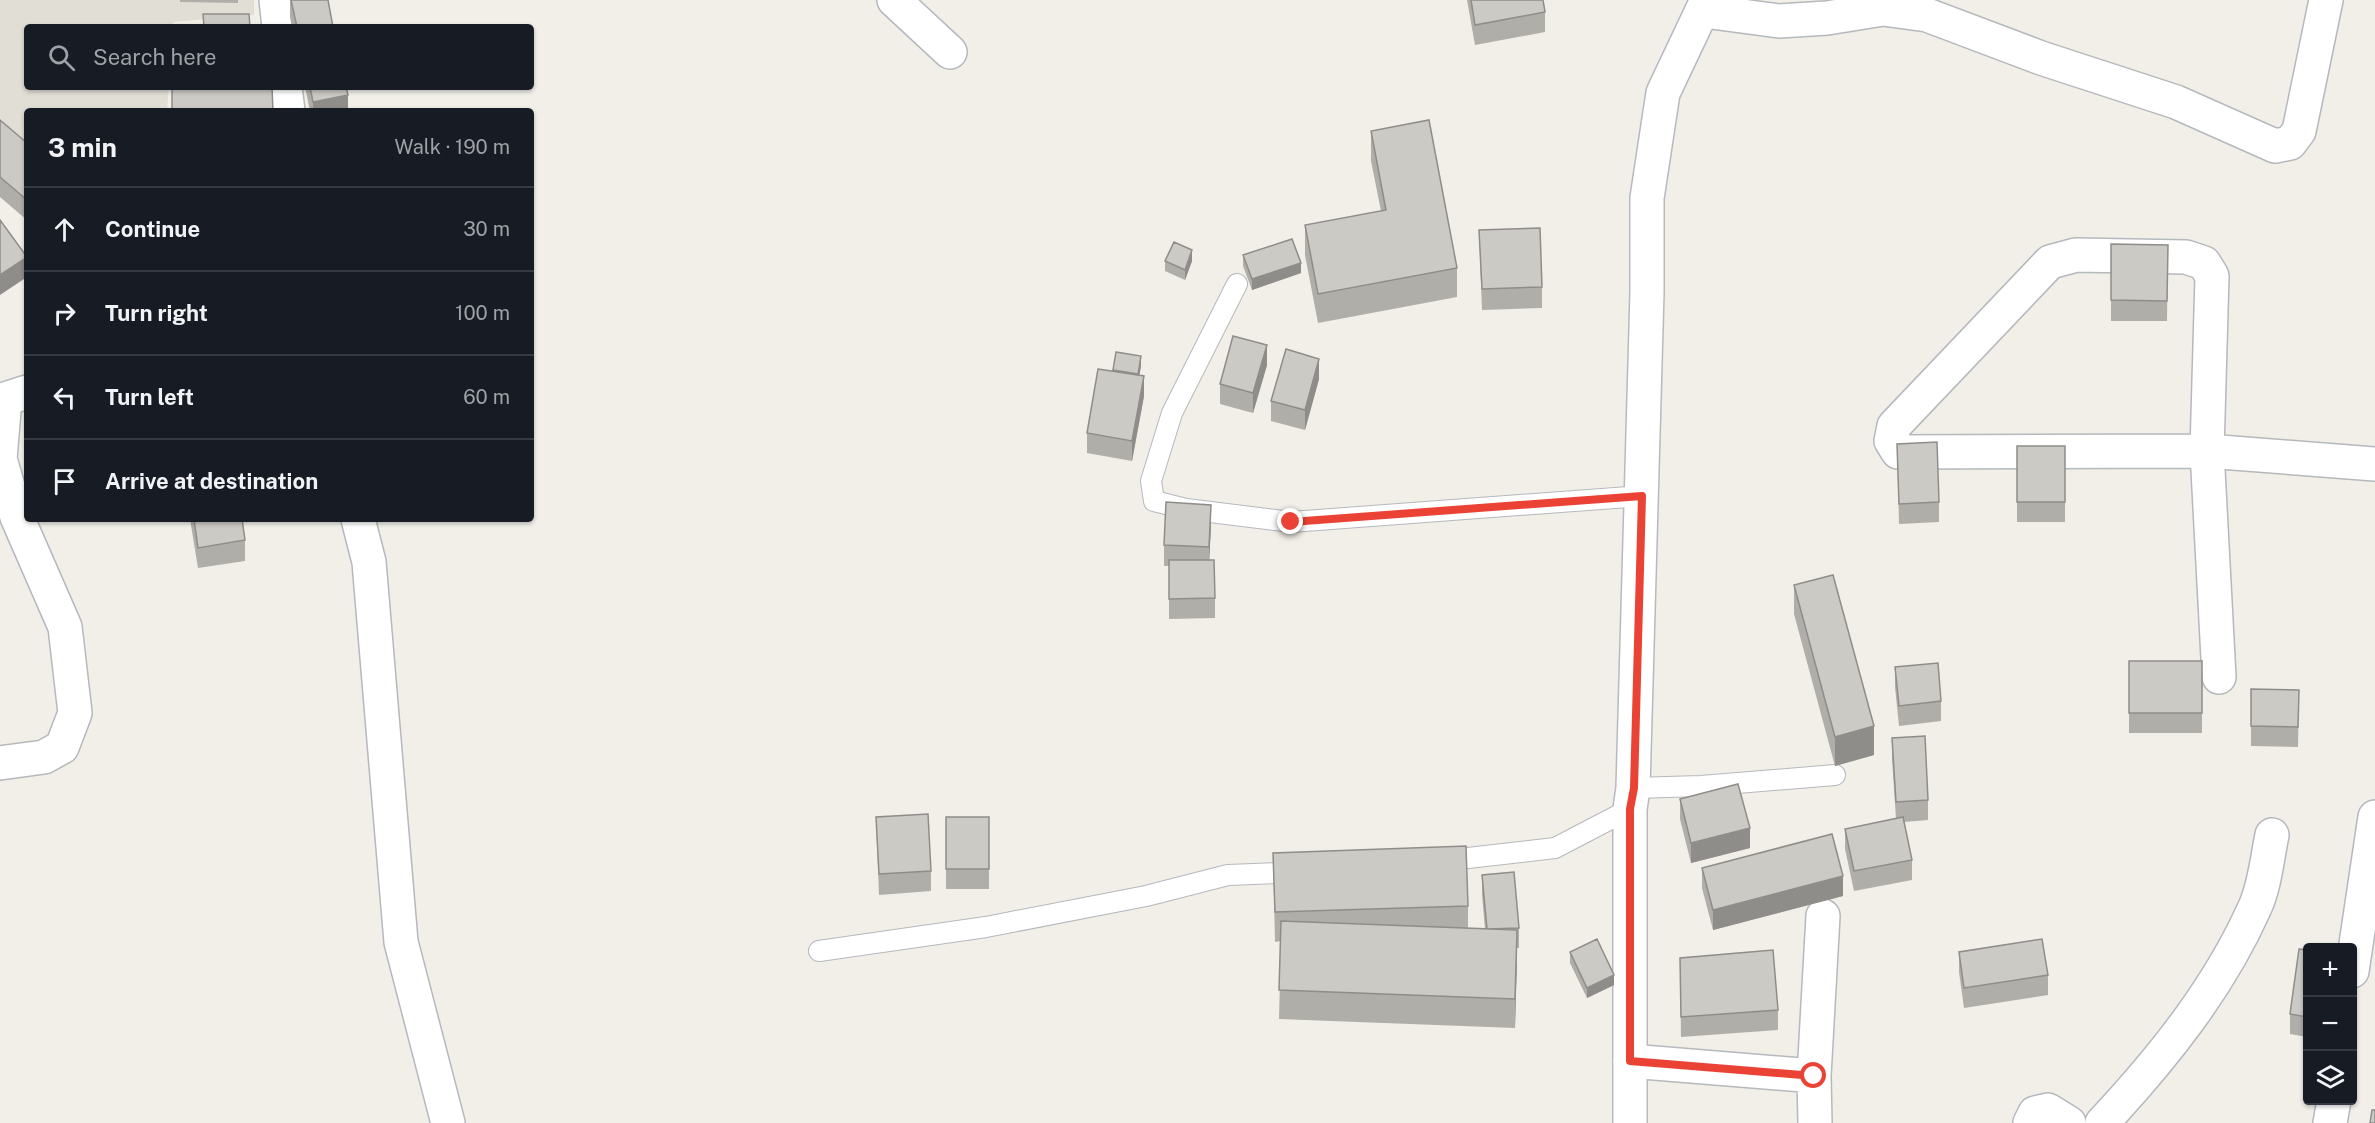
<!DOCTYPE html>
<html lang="en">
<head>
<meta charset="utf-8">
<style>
  :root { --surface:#171b24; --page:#20242c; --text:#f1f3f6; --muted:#9ea1a6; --line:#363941 }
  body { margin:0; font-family:"Public Sans",sans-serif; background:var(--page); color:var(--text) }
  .controls { position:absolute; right:18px; bottom:18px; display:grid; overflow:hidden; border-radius:6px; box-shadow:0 2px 4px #0004 }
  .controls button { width:54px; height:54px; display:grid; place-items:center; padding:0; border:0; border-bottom:2px solid var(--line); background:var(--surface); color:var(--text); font:30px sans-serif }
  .stop { position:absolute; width:18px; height:18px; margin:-14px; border:4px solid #ea4335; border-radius:50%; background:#fff }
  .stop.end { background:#ea4335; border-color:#fff; box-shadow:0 2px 6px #0008 }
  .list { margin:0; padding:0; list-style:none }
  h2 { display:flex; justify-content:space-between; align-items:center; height:78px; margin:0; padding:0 24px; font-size:26px }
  h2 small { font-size:20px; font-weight:400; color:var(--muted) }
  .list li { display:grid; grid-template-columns:39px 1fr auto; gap:18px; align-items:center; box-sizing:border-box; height:84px; padding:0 24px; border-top:2px solid var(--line) }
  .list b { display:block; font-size:22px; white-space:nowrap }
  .list em { font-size:20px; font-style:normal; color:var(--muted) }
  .icon { flex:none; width:33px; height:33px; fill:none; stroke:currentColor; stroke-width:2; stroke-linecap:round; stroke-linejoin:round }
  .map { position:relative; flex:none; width:2375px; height:1123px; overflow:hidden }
  .search { position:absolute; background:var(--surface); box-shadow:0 2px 4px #0004; left:24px; top:24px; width:510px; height:66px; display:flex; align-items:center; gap:15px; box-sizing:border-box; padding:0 21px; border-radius:6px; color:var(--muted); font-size:22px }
  .panel { position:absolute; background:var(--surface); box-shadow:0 2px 4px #0004; left:24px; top:108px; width:510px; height:414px; border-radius:6px }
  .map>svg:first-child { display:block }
  .education { fill:#e1ded6 }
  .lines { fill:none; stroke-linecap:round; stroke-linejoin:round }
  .lane-casing { stroke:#b5b8bc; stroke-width:22 }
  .street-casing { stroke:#b5b8bc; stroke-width:36 }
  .secondary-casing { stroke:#b6babf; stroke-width:36 }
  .lane { stroke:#fff; stroke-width:20 }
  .street { stroke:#fff; stroke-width:33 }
  .secondary { stroke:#fff; stroke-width:33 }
  .wall { fill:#afaea9 }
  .shaded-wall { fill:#8f8d8a }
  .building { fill:#cccac5; stroke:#8f8d8a; stroke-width:1.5 }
  .route { stroke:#ea4335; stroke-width:8 }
</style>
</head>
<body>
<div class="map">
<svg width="2375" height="1123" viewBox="0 0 2375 1123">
  <rect width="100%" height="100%" fill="#f1efe8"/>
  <path class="education" d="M0,0H254V15L173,22V27H27V87H169L167,111H27V220L0,197Z"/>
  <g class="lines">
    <g class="lane-casing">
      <path id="lane" d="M1237,284L1172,413L1151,481L1154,501L1186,509L1291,522L1642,496
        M1633,788L1701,786L1835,775
        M1442,861L1555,848L1630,809
        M819,951L986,927L1146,896L1228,875L1299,872"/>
    </g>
    <g class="street-casing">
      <path id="street" d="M276,0L279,27
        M894,0L950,52
        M1704,11L1779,21L1827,18L1883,9L1927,15L2041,58L2176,102L2275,146L2290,143L2299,131L2326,0
        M285,87L288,111
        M358,519L369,562L401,942L448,1123
        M2219,677L2207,451L2212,276L2204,263L2186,257L2076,255L2050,262L1894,426L1891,441L1898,452L2207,451L2375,464
        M0,763L44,757L62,747L75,713L65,627L17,517L0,459L5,399L27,392
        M2352,971L2375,817
        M1630,1061L1814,1076L1815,1123
        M1814,1076L1823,916
        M2030,1123L2035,1113L2048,1110L2069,1123
        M2102,1123C2162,1059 2219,988 2255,907C2265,885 2267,859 2272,835
        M2330,1123L2334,1100"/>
    </g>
    <g class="secondary-casing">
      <path id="secondary" d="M1630,1123V809L1633,788L1647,292V198L1663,93L1707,0"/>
    </g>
    <use href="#lane" class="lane"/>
    <use href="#street" class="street"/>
    <use href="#secondary" class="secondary"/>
  </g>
  <path class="wall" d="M180,0H238V3L180,2Z
    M290,0H331H328L333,27H292L290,17Z
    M1467,0H1543L1545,12V32L1475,45Z
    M305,87H346L348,111H310Z
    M0,120L27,143V220L0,197Z
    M1371,131L1457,268V297L1318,323L1305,255V225L1381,211L1371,161Z
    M1479,230L1542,287V308L1482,310Z
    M2111,244L2168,245L2167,321H2111Z
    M1243,255L1301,273L1252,290L1243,266Z
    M1165,261H1192L1185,280L1165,271Z
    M1116,352L1141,366L1139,375L1144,396L1132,461L1087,453V433L1113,371Z
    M1267,365L1253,413L1220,404V384Z
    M1319,379L1305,430L1271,421V401Z
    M1897,444L1939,502V522L1899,524Z
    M2017,446H2065V522H2017Z
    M190,519H242L245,540V561L198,568Z
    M1211,525L1209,560L1215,598V618L1169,619V566H1164V545Z
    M1794,585L1874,755L1835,766L1794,614Z
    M2129,661H2202V733H2129Z
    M1895,667L1941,701V721L1899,726L1895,687Z
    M2251,689L2299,690L2298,747L2251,746Z
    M1892,738L1928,800V820L1904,822L1912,860V880L1854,891L1845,849V829L1896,819L1892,758Z
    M1680,799L1750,848L1691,863L1680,819Z
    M876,817L931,871V891L879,895Z
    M946,817H989V889H946Z
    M1273,853L1468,906V928L1485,929L1482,895V875L1519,928V948H1517L1515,1028L1279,1019L1281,941L1275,942Z
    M1702,868L1843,896L1713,930L1702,888Z
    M2307,950V1037L2290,1034V1014Z
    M1570,952L1614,985L1587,998L1570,963Z
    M1959,952L2048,975V995L1964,1008L1959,972Z
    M1680,958L1778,1010V1030L1681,1037Z"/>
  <path class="shaded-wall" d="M348,95V111H313V102Z
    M1192,250V261L1185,280V270Z
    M27,257V277L0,295V275Z
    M1301,263V273L1252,290V279Z
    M1267,345V365L1253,413V393Z
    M1141,356V366L1138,384V374Z
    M1319,359V379L1305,430V410Z
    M1144,376V396L1132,461V441Z
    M1211,505V525L1209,567V547Z
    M1874,726V755L1835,766V737Z
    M1750,828V848L1691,863V843Z
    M1843,876V896L1713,930V910Z
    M1517,930V959L1515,1028V999Z
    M1614,975V985L1587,998V988Z"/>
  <path class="building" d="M291,0H328L333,27H297Z
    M1471,0H1543L1545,12L1475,25Z
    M203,14H249L250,27H204Z
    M172,87H272L273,111H172Z
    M310,87H346L348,95L313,102Z
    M0,120L27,143V200L0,177Z
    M1429,120L1457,268L1318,294L1305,225L1386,210L1371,131Z
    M0,220L27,257L0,275Z
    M1540,228L1542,287L1482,289L1479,230Z
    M1292,239L1301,263L1252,279L1243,255Z
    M1174,242L1192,250L1185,270L1165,261Z
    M2111,244L2168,245L2167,301L2111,300Z
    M1233,336L1267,345L1253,393L1220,384Z
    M1286,349L1319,359L1305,410L1271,401Z
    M1116,352L1141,356L1138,374L1113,370Z
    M1098,369L1144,376L1132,441L1087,433Z
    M1937,442L1939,502L1899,504L1897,444Z
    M2017,446H2065V502H2017Z
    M1166,502L1211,505L1209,547L1164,545Z
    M194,519H242L245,540L198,548Z
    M1169,560H1214L1215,598L1169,599Z
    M1833,575L1874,726L1835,737L1794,585Z
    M2129,661H2202V713H2129Z
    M1938,663L1941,701L1899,706L1895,667Z
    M2251,689L2299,690L2298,727L2251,726Z
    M1925,736L1928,800L1896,802L1892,738Z
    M1738,784L1750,828L1691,843L1680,799Z
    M928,814L931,871L879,874L876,817Z
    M946,817H989V869H946Z
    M1903,817L1912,860L1854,871L1845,829Z
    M1832,834L1843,876L1713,910L1702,868Z
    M1466,846L1468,906L1275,912L1273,853Z
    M1514,872L1519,928L1487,929L1482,875Z
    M1281,921L1517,930L1515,999L1279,990Z
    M1597,939L1614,975L1587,988L1570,952Z
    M2042,939L2048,975L1964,988L1959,952Z
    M2299,949L2307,950V1017L2290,1014Z
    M1773,950L1778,1010L1681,1017L1680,958Z
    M2372,1110H2375V1123H2370Z"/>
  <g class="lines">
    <path class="route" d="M1291,522L1642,496L1634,788L1630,809V1061L1814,1076"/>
  </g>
</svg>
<div class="controls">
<button>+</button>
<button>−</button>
<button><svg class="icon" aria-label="layers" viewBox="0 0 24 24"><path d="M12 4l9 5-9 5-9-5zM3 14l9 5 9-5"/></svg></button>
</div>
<div class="stop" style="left:1814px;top:1076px"></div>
<div class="stop end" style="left:1291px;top:522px"></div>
<div class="search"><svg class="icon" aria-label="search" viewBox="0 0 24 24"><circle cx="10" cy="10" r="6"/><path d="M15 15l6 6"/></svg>Search here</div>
<section class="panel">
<h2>3 min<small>Walk · 190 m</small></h2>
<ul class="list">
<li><svg class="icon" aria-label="ahead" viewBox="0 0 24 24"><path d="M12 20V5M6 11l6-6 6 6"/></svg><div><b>Continue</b></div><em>30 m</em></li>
<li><svg class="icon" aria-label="right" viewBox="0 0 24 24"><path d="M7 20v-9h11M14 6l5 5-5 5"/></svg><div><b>Turn right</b></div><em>100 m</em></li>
<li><svg class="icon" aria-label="left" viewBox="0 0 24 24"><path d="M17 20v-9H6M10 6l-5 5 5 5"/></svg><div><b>Turn left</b></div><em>60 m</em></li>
<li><svg class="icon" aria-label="arrive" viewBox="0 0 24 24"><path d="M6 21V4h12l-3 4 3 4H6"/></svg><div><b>Arrive at destination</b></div></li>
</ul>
</section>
</div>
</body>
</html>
